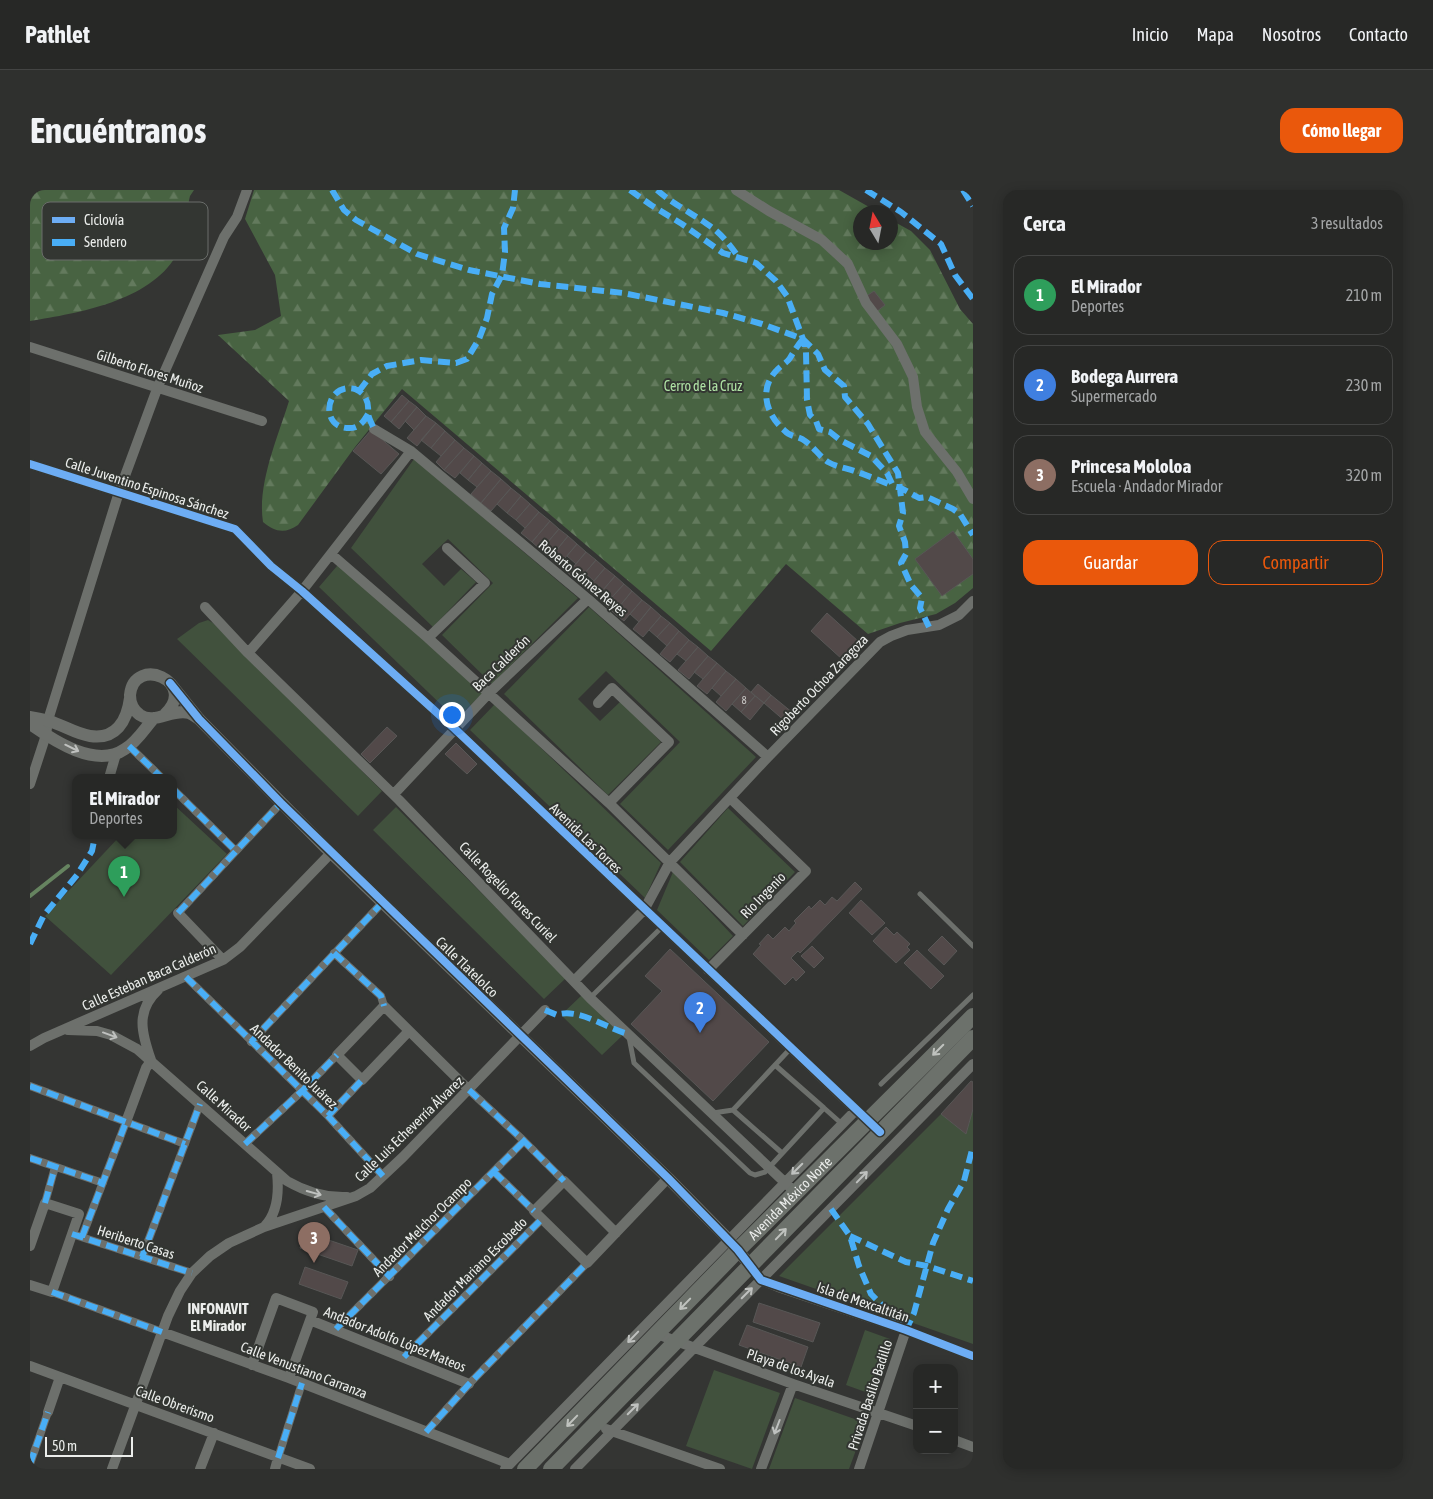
<!DOCTYPE html>
<html lang="es">
<head>
<meta charset="utf-8">
<style>
  :root { --surface:#272826; --page:#2f302e; --text:#f1f3f6; --muted:#a4a6a7; --line:#434443; --accent:#ea580c }
  body { margin:0; font-family:"Asap Condensed",sans-serif; background:var(--page); color:var(--text) }
  .controls { position:absolute; right:15px; bottom:15px; display:grid; overflow:hidden; border-radius:10px; box-shadow:0 2px 12px #0003 }
  .controls button { width:45px; height:45px; display:grid; place-items:center; padding:0; border:0; border-bottom:1px solid var(--line); background:var(--surface); color:var(--text); font:25px sans-serif }
  .compass { position:absolute; left:823px; top:15px; width:45px; height:45px; border-radius:50%; background:var(--surface); box-shadow:0 2px 12px #0003; rotate:350deg }
  .scale { position:absolute; left:15px; bottom:12px; width:88px; box-sizing:border-box; padding-left:5px; border:2px solid #ebedeb; border-top:0; font-size:14px; line-height:18px; white-space:nowrap; color:#ebedeb; -webkit-text-stroke:4px #333632; paint-order:stroke }
  .you { position:absolute; left:421px; top:524px; width:18px; height:18px; margin:-12px; border:4px solid #fff; border-radius:50%; background:#1a73e8; box-shadow:0 0 0 8px #1a73e833 }
  .badge { display:grid; place-items:center; width:32px; height:32px; border-radius:50%; background:var(--accent); color:#fff; font-size:16px; font-weight:700 }
  .pin { position:absolute; translate:-50% -41px; filter:drop-shadow(0 1px 2px #0008) }
  .pin::after { content:''; position:absolute; top:26px; width:18px; height:15px; background:inherit; clip-path:polygon(0 0,100% 0,50% 100%) }
  .popup { position:absolute; left:42px; top:584px; width:105px; height:65px; box-sizing:border-box; display:grid; place-content:center; border-radius:10px; background:var(--surface); filter:drop-shadow(0 1px 4px #0005); font-size:16px; white-space:nowrap; color:var(--muted) }
  .popup b { font-size:19px; color:var(--text) }
  .popup::after { content:''; position:absolute; left:50%; top:100%; margin-left:-10px; border:10px solid transparent; border-top-color:var(--surface) }
  .list { margin:0; padding:0; list-style:none }
  h2 { display:flex; justify-content:space-between; align-items:center; height:65px; margin:0; padding:0 20px; font-size:21px }
  h2 small { font-size:16px; font-weight:400; color:var(--muted) }
  .list li { display:grid; grid-template-columns:32px 1fr auto; gap:15px; align-items:center; box-sizing:border-box; height:80px; margin:0 10px 10px; padding:0 10px; border:1px solid var(--line); border-radius:15px }
  .list b { display:block; font-size:19px; white-space:nowrap }
  .list p { margin:0; font-size:16px; white-space:nowrap; color:var(--muted) }
  .list em { font-size:16px; font-style:normal; color:var(--muted) }
  .actions { display:flex; gap:10px; padding:15px 20px }
  .actions a { flex:1; padding:11px 0; border:1px solid var(--accent); border-radius:15px; text-align:center; font-size:18px; color:var(--accent) }
  .actions .main { background:var(--accent); color:#fff }
  .map { position:relative; flex:none; width:943px; height:1279px; overflow:hidden; border-radius:15px }
  header { display:flex; align-items:center; gap:30px; box-sizing:border-box; height:70px; padding:0 25px; background:var(--surface); border-bottom:1px solid var(--line) }
  header strong { font-size:24px }
  nav { display:flex; gap:28px; margin-inline-start:auto; font-size:18px }
  .intro { display:flex; align-items:center; justify-content:space-between; box-sizing:border-box; height:120px; padding:0 30px }
  h1 { margin:0; font-size:35px }
  .button { padding:12px 22px; border-radius:15px; background:var(--accent); color:#fff; font-size:18px; font-weight:700 }
  main { display:flex; gap:30px; padding:0 30px }
  aside { flex:1; background:var(--surface); border-radius:15px; box-shadow:0 2px 12px #0003 }
  .map>svg:first-child { display:block }
  .grass { fill:#41513d }
  .forest { fill:url(#forest-firs) }
  .lines { fill:none; stroke-linecap:round; stroke-linejoin:round }
  .stream { stroke:#668460; stroke-width:4 }
  .building { fill:#524949; stroke:#585756 }
  .service { stroke:#6d706c; stroke-width:5 }
  .pedestrian { stroke:#6d706c; stroke-width:8 }
  .minor { stroke:#6d706c; stroke-width:10 }
  .tertiary { stroke:#6d706c; stroke-width:12 }
  .primary { stroke:#6c716b; stroke-width:16 }
  .quiet { stroke:#49aef6; stroke-width:6; stroke-dasharray:12 6; stroke-linecap:butt }
  .cycleway-casing { stroke:#333632; stroke-width:11 }
  .cycleway { stroke:#6dadf4; stroke-width:8 }
  .oneway { stroke:#bfc1bf }
  .oneway2 { stroke:#bfc2be }
  .labels { text-anchor:middle; dominant-baseline:central; stroke-width:4; stroke-linejoin:round; paint-order:stroke }
  .number-label { font-size:11px; fill:#c5c4c2 }
  .street-label { font-size:14px; fill:#ebedeb; stroke:#333632 }
  .park-label { font-size:14px; fill:#afe2a4; stroke:#333632 }
  .neighbourhood-label { font-size:15px; font-weight:bold; fill:#ebedeb; stroke:#333632 }
  .key { fill:#333632; stroke:#6a6d6a; stroke-width:1 }
  .key-label { font-size:14px; fill:#ebedeb }
</style>
</head>
<body>
<header>
<strong>Pathlet</strong>
<nav><a>Inicio</a><a>Mapa</a><a>Nosotros</a><a>Contacto</a></nav>
</header>
<div class="intro"><h1>Encuéntranos</h1><a class="button">Cómo llegar</a></div>
<main>
<div class="map">
<svg width="943" height="1279" viewBox="0 0 943 1279">
  <defs>
    <pattern id="forest-firs" width="22" height="20" patternUnits="userSpaceOnUse" patternTransform="scale(1.25)"><rect width="22" height="20" fill="#486342"/><path d="M5 1l3.5 6h-7zM16 11l3.5 6h-7z" fill="#637a5d"/></pattern>
  </defs>
  <rect width="100%" height="100%" fill="#343533"/>
  <path class="grass" d="M384,269L548,408L462,494L412,445L463,393L418,349L392,374L414,396L431,379L446,392L403,437L321,358Z
    M313,369L453,503L426,529L289,397Z
    M559,417L726,567L638,660L590,614L650,552L576,481L548,509L570,531L591,511L631,552L578,605L474,504Z
    M178,430L183,433L352,601L328,626L147,449L169,433Z
    M465,514L631,673L615,708L440,540Z
    M143,614L197,664L81,785L15,726L90,646H143Z
    M366,617L536,788L514,809L343,640Z
    M698,618L765,682L713,736L650,672Z
    M643,682L703,746L679,770L627,720Z
    M552,805L593,845L572,865L531,825Z
    M943,919V1154L749,1086L911,924L936,944Z
    M835,1140L860,1149L841,1204L816,1195Z
    M684,1180L750,1203L722,1279L656,1256Z
    M765,1208L836,1233L819,1279H739Z"/>
  <path class="forest" d="M0,0H164L160,6C157,18 151,57 146,66C119,111 49,123 0,131Z
    M224,0H809L848,22H831V52H861V30L881,41L900,60L930,119L943,134V398L925,413L906,424L870,433L838,444L756,374L681,461L372,199L325,257L268,335C255,344 245,342 233,332C227,294 248,247 259,211L188,145L225,140L251,126L245,85L215,29Z"/>
  <g class="lines">
    <path class="stream" d="M0,706L38,676"/>
  </g>
  <path class="building" d="M844,101L855,115L846,122L835,107Z
    M372,205L379,211L361,232L354,226Z
    M379,211L387,217L369,239L361,232Z
    M387,217L396,226L384,240L375,231Z
    M396,226L406,233L387,256L377,248Z
    M406,233L415,241L401,258L391,250Z
    M341,240L369,264L351,284L323,261Z
    M415,241L425,250L411,266L401,258Z
    M425,250L434,258L414,280L406,272Z
    M434,258L444,266L425,288L414,280Z
    M444,266L452,273L438,290L430,283Z
    M452,273L461,281L447,297L438,290Z
    M461,281L471,289L451,313L441,304Z
    M471,289L481,298L461,321L451,313Z
    M481,298L491,306L477,323L467,314Z
    M491,306L500,314L486,330L477,323Z
    M500,314L509,322L495,338L486,330Z
    M509,322L520,331L502,352L491,343Z
    M520,331L529,339L511,360L502,352Z
    M529,339L538,346L525,362L516,354Z
    M923,341L943,369V384L912,406L885,369Z
    M538,346L547,354L534,369L525,362Z
    M547,354L556,362L546,374L537,366Z
    M556,362L566,370L548,391L538,383Z
    M566,370L575,378L564,391L555,383Z
    M575,378L585,386L567,407L557,399Z
    M585,386L594,394L582,407L573,400Z
    M594,394L602,401L584,423L575,415Z
    M602,401L612,410L594,431L584,423Z
    M612,410L621,417L609,432L600,424Z
    M621,417L631,426L613,447L603,439Z
    M797,423L829,452L813,470L781,441Z
    M631,426L640,433L627,447L619,440Z
    M640,433L649,441L637,456L627,447Z
    M649,441L659,450L640,472L630,464Z
    M659,450L668,457L656,471L647,464Z
    M668,457L678,466L659,489L648,480Z
    M678,466L687,473L673,489L664,482Z
    M687,473L696,481L677,504L667,496Z
    M696,481L706,489L691,506L682,498Z
    M706,489L716,498L696,521L686,512Z
    M728,494L741,505L734,513L721,502Z
    M716,498L725,506L711,522L702,514Z
    M741,505L763,523L756,532L734,513Z
    M725,506L734,513L720,530L711,522Z
    M357,537L367,546L340,573L331,564Z
    M426,553L447,574L437,584L415,564Z
    M825,692L832,699L770,763L768,761L761,768L775,782L766,791L763,787L755,795L723,764L731,755L729,754L738,744L743,749L755,737L759,741L766,733L764,731L779,716L781,719L790,710L795,715L802,707L807,711Z
    M831,710L855,733L842,745L819,723Z
    M856,737L864,745L867,742L880,754L877,757L880,760L866,773L843,751Z
    M912,746L927,761L914,775L898,760Z
    M782,756L794,768L784,778L771,766Z
    M640,759L739,852L683,911L601,834L632,801L615,786Z
    M887,760L914,786L901,799L874,773Z
    M941,891L943,892V919L936,944L911,924Z
    M275,1042L328,1060L322,1076L270,1058Z
    M275,1077L318,1092L311,1109L269,1094Z
    M729,1113L790,1133L783,1152L723,1132Z
    M717,1135L778,1157L771,1177L709,1155Z"/>
  <g class="lines">
    <path class="service" d="M890,704L943,756
      M560,808L633,736
      M599,847L604,873L720,983L725,985L735,982L794,918L745,875
      M851,894L943,805
      M794,918L812,934
      M683,923L703,920
      M752,963L703,920L760,859"/>
    <path class="pedestrian" d="M99,556L132,588
      M143,599L206,661
      M148,723L251,613
      M304,763L351,806L354,816
      M156,787L298,926L353,986
      M221,852L352,713
      M0,896L155,954
      M439,900L494,951L534,991
      M298,926L332,890
      M215,954L272,901L307,865
      M0,968L73,993
      M464,982L504,1021
      M15,1013L25,977
      M294,1017L360,1087
      M42,1044L162,1083
      M52,1047L96,932
      M112,1067L170,914
      M22,1102L132,1142
      M306,1139L494,951
      M374,1167L512,1029
      M396,1242L439,1194L557,1073
      M248,1268L272,1193
      M0,1274L18,1222"/>
    <path class="minor" d="M706,0L739,21L792,50L818,74L836,113L867,154L883,187L887,217L895,242L927,282L943,309
      M0,157L232,231
      M344,239L381,261L558,409L738,567
      M0,274L205,339L241,376L272,401L425,539L841,934
      M301,364L398,448L579,613L713,745
      M175,417L218,463L369,610L560,808L765,1002
      M398,448L455,393L417,358
      M218,463L272,401L381,261
      M568,513L582,498L639,552L579,613
      M79,588L86,564
      M0,594L16,545L18,530L89,302L127,199L194,47L207,27L217,0
      M364,604L459,503L558,409
      M148,723L193,770
      M678,780L776,681L700,608
      M544,791L614,720L640,672L738,567L850,452L861,446L877,440L909,435L929,425L943,411
      M38,840L67,841L81,845L107,859L257,991C276,1002 295,1008 317,1007
      M378,842L332,890L307,865L354,816L439,900
      M0,856L14,848L193,770L210,757L301,663
      M121,870C112,844 105,821 128,800
      M96,932L116,878L121,871
      M235,1036C248,1022 249,1001 247,983
      M586,1043L534,991L504,1021L557,1073L638,988
      M0,1056L15,1013L49,1024L22,1102L0,1095
      M720,1075L731,1090L748,1097L876,1140L943,1166
      M280,1130L439,1194
      M132,1142L259,1188L480,1274
      M627,1144L763,1194L887,1236
      M222,1175L246,1108L283,1122L259,1188
      M0,1176L280,1279
      M18,1222L30,1187
      M576,1239L690,1279
      M924,1250L943,1257
      M82,1279L138,1126L150,1101L162,1083L180,1066L199,1053L234,1037L326,1006L340,998L373,967L515,820
      M170,1279L184,1243
      M245,1279L248,1268
      M475,1279L826,920
      M545,1279L943,874
      M731,1279L763,1194
      M829,1279L876,1140"/>
    <path class="tertiary" d="M140,493L169,529L296,658L638,988L699,1050L720,1075
      M135,524C169,492 104,464 100,505C100,513 103,520 110,525C125,535 142,518 159,523C162,524 166,527 169,529
      M0,527C6,528 13,529 19,531C33,535 46,544 60,546C86,550 97,531 100,508
      M0,534C24,551 66,579 95,559C107,552 115,538 124,528"/>
    <g class="primary">
      <path id="s1" d="M495,1279L708,1060L943,826"/>
      <path d="M521,1279L943,848"/>
    </g>
    <path class="quiet" d="M302,0L314,20L326,30L387,64L439,80L510,94L593,103L693,123L732,134L773,149L788,164L795,180L814,196L815,207L838,234L868,283L873,323L869,336L875,352L876,364L871,373L881,395L892,408L890,418L899,437
      M600,0L621,15L652,34L693,63L726,73L746,91L757,106L773,149L776,162L777,210L780,225L786,231L789,239L800,242L810,250L841,266L857,283L863,296L871,298L889,308L897,307L923,319L930,324L943,345
      M627,0C643,14 660,22 677,34C690,42 701,56 709,68
      M836,0L871,22L911,54L925,85L943,109
      M933,0L943,16
      M773,149C768,155 764,161 760,168C757,173 750,176 746,181C728,200 737,226 755,241C760,247 769,246 775,251C784,257 789,266 798,272C807,277 817,278 827,282C839,286 851,291 863,296
      M329,201L342,184L357,176L391,170L426,173L437,169L449,149L457,128L462,104L472,85L475,62L474,38L483,18L485,0
      M338,224C333,233 328,239 317,238C289,236 296,192 325,199C330,201 334,204 336,209C339,214 338,218 338,224C339,229 342,234 344,239
      M99,556L132,588
      M143,599L206,661
      M148,723L251,613
      M0,754L14,725L47,685L62,661L65,646
      M304,763L351,806L354,816
      M156,787L298,926L353,986
      M515,820L527,825C547,817 578,839 598,844
      M221,852L352,713
      M0,896L155,954
      M439,900L494,951L534,991
      M298,926L332,890
      M215,954L272,901L307,865
      M0,968L73,993
      M464,982L504,1021
      M15,1013L25,977
      M294,1017L360,1087
      M801,1019L820,1046L829,1076L841,1104L876,1140L884,1123L903,1053L918,1019L934,991L943,956
      M42,1044L162,1083
      M820,1046L876,1072L897,1076L943,1091
      M52,1047L96,932
      M112,1067L170,914
      M22,1102L132,1142
      M306,1139L494,951
      M374,1167L512,1029
      M396,1242L439,1194L557,1073
      M248,1268L272,1193
      M0,1274L18,1222"/>
    <g class="cycleway-casing">
      <path id="cycleway" d="M0,274L205,339L241,376L272,401L425,539L850,942
        M140,493L169,529L251,613L638,988L708,1060L731,1090L876,1140L943,1166"/>
    </g>
    <use href="#cycleway" class="cycleway"/>
  </g>
  <defs><path id="oneway-shaft" d="M-6 0H5M1.5-3L5.5 0L1.5 3" fill="none" stroke-width="1.6" stroke-linecap="round" stroke-linejoin="round" transform="scale(1.25)"/></defs>
  <g class="oneway">
    <use href="#oneway-shaft" transform="translate(42 558) rotate(26)"/>
    <use href="#oneway-shaft" transform="translate(80 845) rotate(20)"/>
    <use href="#oneway-shaft" transform="translate(767 979) rotate(135)"/>
    <use href="#oneway-shaft" transform="translate(832 987) rotate(-46)"/>
    <use href="#oneway-shaft" transform="translate(284 1003) rotate(15)"/>
    <use href="#oneway-shaft" transform="translate(717 1103) rotate(-45)"/>
    <use href="#oneway-shaft" transform="translate(603 1147) rotate(134)"/>
    <use href="#oneway-shaft" transform="translate(603 1219) rotate(-45)"/>
    <use href="#oneway-shaft" transform="translate(747 1237) rotate(111)"/>
  </g>
  <g class="oneway2">
    <use href="#oneway-shaft" transform="translate(908 860) rotate(135)"/>
    <use href="#oneway-shaft" transform="translate(751 1044) rotate(-46)"/>
    <use href="#oneway-shaft" transform="translate(655 1114) rotate(134)"/>
    <use href="#oneway-shaft" transform="translate(542 1231) rotate(134)"/>
  </g>
  <g class="labels">
    <g class="number-label">
      <text x="714" y="510">8</text>
    </g>
    <g class="street-label">
      <text transform="translate(120 181) rotate(18)">Gilberto Flores Muñoz</text>
      <text transform="translate(117 298) rotate(18)">Calle Juventino Espinosa Sánchez</text>
      <text transform="translate(553 388) rotate(40)">Roberto Gómez Reyes</text>
      <text transform="translate(471 473) rotate(-44)">Baca Calderón</text>
      <text transform="translate(789 495) rotate(-46)">Rigoberto Ochoa Zaragoza</text>
      <text transform="translate(556 648) rotate(44)">Avenida Las Torres</text>
      <text transform="translate(478 702) rotate(46)">Calle Rogelio Flores Curiel</text>
      <text transform="translate(733 705) rotate(-46)">Río Ingenio</text>
      <text transform="translate(437 777) rotate(44)">Calle Tlatelolco</text>
      <text transform="translate(119 787) rotate(-24)">Calle Esteban Baca Calderón</text>
      <text transform="translate(264 876) rotate(44)">Andador Benito Juárez</text>
      <text transform="translate(194 916) rotate(42)">Calle Mirador</text>
      <text transform="translate(379 939) rotate(-44)">Calle Luis Echeverría Álvarez</text>
      <text stroke="none"><textPath href="#s1" startOffset="379">Avenida México Norte</textPath></text>
      <text transform="translate(392 1037) rotate(-45)">Andador Melchor Ocampo</text>
      <text transform="translate(106 1052) rotate(18)">Heriberto Casas</text>
      <text transform="translate(445 1079) rotate(-45)">Andador Mariano Escobedo</text>
      <text transform="translate(833 1112) rotate(19)">Isla de Mexcaltitán</text>
      <text transform="translate(365 1149) rotate(22)">Andador Adolfo López Mateos</text>
      <text transform="translate(761 1178) rotate(19)">Playa de los Ayala</text>
      <text transform="translate(274 1180) rotate(21)">Calle Venustiano Carranza</text>
      <text transform="translate(840 1205) rotate(-72)">Privada Basilio Badillo</text>
      <text transform="translate(145 1214) rotate(20)">Calle Obrerismo</text>
    </g>
    <g class="park-label">
      <text x="673" y="196">Cerro de la Cruz</text>
    </g>
    <g class="neighbourhood-label">
      <text x="188" y="1118">INFONAVIT<tspan x="188" dy="17">El Mirador</tspan></text>
    </g>
  </g>
  <rect x="12" y="12" width="166" height="58" rx="8" class="key"/>
  <rect x="22" y="27" width="23" height="6" fill="#6dadf4"/>
  <rect x="22" y="49" width="23" height="7" fill="#49aef6"/>
  <g class="key-label">
    <text x="54" y="35">Ciclovía</text>
    <text x="54" y="57">Sendero</text>
  </g>
</svg>
<div class="controls">
<button>+</button>
<button>−</button>
</div>
<svg class="compass" viewBox="-18 -18 36 36"><path d="M0-13l5 13h-10z" fill="#e53935"/><path d="M0 13l5-13h-10z" fill="#a4a6a7"/></svg>
<div class="scale">50 m</div>
<div class="you"></div>
<div class="pin badge" style="left:94px;top:707px;background:#2e9e5b">1</div>
<div class="popup"><b>El Mirador</b>Deportes</div>
<div class="pin badge" style="left:670px;top:843px;background:#3f7fe0">2</div>
<div class="pin badge" style="left:284px;top:1073px;background:#8d6e63">3</div>
</div>
<aside>
<h2>Cerca<small>3 resultados</small></h2>
<ul class="list">
<li><span class="badge" style="background:#2e9e5b">1</span><div><b>El Mirador</b><p>Deportes</p></div><em>210 m</em></li>
<li><span class="badge" style="background:#3f7fe0">2</span><div><b>Bodega Aurrera</b><p>Supermercado</p></div><em>230 m</em></li>
<li><span class="badge" style="background:#8d6e63">3</span><div><b>Princesa Mololoa</b><p>Escuela · Andador Mirador</p></div><em>320 m</em></li>
</ul>
<div class="actions"><a class="main">Guardar</a><a>Compartir</a></div>
</aside>
</main>
</body>
</html>
